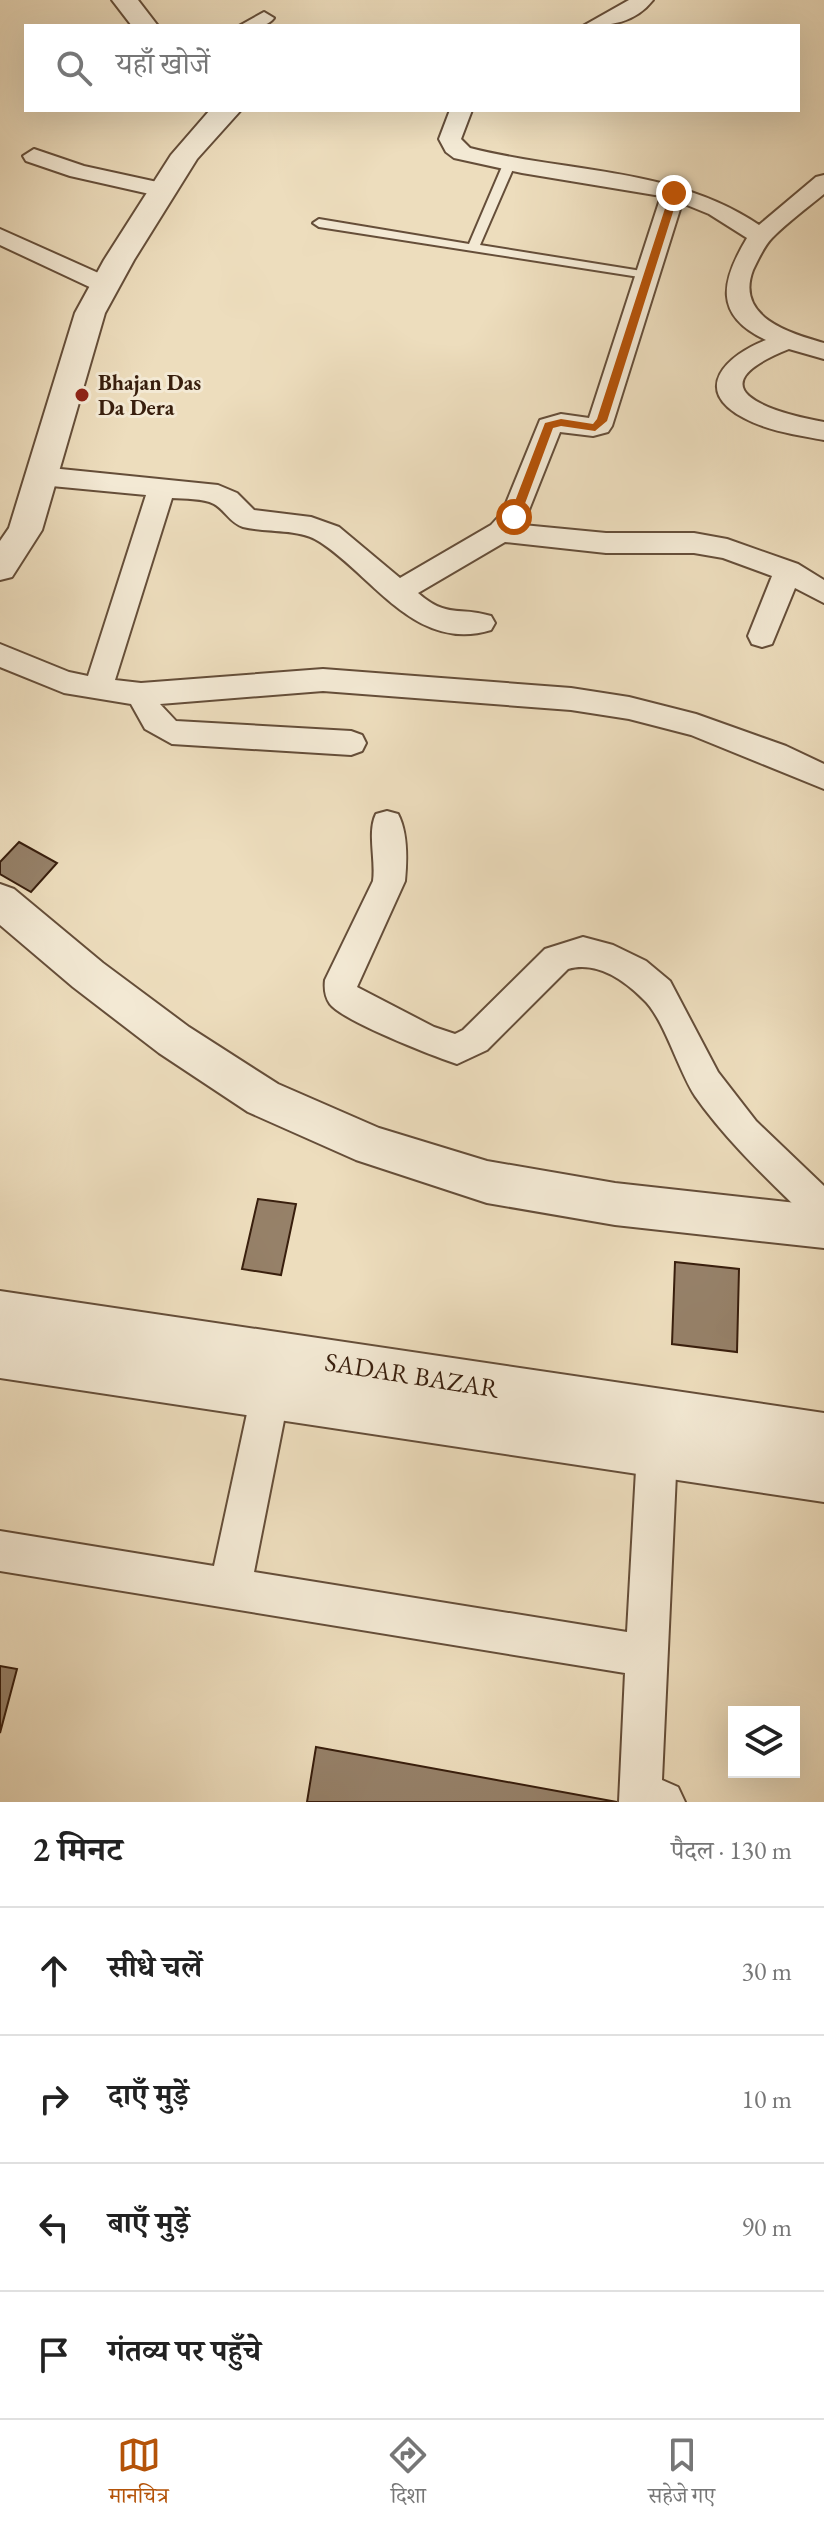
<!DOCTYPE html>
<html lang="hi">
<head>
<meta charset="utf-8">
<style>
  :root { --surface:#fff; --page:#f2f2f2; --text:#222; --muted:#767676; --line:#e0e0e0; --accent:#b45309 }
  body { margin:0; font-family:"EB Garamond","Noto Serif Devanagari",serif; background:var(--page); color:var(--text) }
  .controls { position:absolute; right:24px; bottom:24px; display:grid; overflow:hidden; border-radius:0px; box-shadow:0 8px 32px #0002 }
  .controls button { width:72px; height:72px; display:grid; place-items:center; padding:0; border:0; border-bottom:2px solid var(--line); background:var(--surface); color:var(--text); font:40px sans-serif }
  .stop { position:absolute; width:24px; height:24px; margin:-18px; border:6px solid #b45309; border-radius:50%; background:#fff }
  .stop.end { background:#b45309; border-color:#fff; box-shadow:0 2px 8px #0008 }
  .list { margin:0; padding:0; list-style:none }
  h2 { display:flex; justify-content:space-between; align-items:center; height:104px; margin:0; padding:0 32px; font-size:34px }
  h2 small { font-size:26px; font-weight:400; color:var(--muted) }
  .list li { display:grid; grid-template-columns:52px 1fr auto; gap:24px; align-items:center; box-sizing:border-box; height:128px; padding:0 32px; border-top:2px solid var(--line) }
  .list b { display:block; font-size:30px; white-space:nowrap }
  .list em { font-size:26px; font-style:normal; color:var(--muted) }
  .icon { flex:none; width:44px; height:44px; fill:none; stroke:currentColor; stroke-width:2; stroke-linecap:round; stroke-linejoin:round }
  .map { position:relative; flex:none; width:824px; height:1802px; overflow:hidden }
  .search { position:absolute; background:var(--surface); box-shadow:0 8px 32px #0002; left:24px; right:24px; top:24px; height:88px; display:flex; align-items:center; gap:20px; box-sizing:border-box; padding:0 28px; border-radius:0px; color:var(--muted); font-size:30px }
  .sheet { height:616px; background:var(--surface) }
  nav { display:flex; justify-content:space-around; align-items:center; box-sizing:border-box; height:112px; border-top:2px solid var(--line); background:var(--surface); font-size:22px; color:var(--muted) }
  nav a { display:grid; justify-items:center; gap:4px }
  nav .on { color:var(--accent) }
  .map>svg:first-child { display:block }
  .building { fill:#968169; stroke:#381e0d; stroke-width:2 }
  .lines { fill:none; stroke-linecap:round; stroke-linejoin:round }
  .service-casing { stroke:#654e39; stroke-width:4 }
  .minor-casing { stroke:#654e39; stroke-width:4 }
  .tertiary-casing { stroke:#654e39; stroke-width:4 }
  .service { fill:#f3e9d4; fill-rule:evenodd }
  .minor { fill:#f3e9d4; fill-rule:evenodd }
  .tertiary { fill:#f3e9d4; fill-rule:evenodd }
  .route { fill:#b45309 }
  .poi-dot { fill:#8f2418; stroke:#f3e9d4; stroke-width:3 }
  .labels { text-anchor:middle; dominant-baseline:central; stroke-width:6; stroke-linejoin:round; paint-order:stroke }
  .far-poi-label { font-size:22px; font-weight:bold; fill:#381e0d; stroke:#f3e9d4; text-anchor:start }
  .street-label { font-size:26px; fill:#381e0d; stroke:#f3e9d4 }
</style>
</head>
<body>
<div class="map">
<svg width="824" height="1802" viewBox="0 0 824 1802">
  <rect width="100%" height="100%" fill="#edddbd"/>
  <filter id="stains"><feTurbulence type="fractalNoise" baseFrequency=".0025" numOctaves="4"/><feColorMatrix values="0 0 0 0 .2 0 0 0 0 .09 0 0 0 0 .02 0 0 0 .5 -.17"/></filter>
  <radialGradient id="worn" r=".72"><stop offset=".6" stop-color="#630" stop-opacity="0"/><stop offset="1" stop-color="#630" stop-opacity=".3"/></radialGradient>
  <path class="building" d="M19,842L57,863L31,892L0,874V862Z
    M258,1199L296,1204L281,1275L242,1269Z
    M675,1262L739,1269L737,1352L672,1344Z
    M0,1666L17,1669L0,1733Z
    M316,1747L617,1802H307Z"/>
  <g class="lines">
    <g class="service-casing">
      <path id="service" d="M510,159L516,162L480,245L648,272L654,276L652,279L319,227L313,223L319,219L469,244L504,162Z"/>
    </g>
    <g class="minor-casing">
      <path id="minor" d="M629,0H653C635,23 610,26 583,26Z
        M264,12L274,18C266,29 251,26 239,26Z
        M450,110H472L461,139L470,148C567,173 673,167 759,225L816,177L824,175V194C807,208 788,222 772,238C764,246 758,260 753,270C735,317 789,333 824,343V359L789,349C691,388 770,412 824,422V440C798,435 768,431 744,418C690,390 727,355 766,340C712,315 722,280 747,238L709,214L682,203L612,426L608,432L593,436L560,432L523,525L606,533H694L727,539L798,564L824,580V603L795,588L772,644L762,647L752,644L748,636L772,576L723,558L694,553H606L505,542L418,593C448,619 458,606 491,616L495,623L491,630C416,653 374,577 320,542C299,528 267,533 243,527C230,523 225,510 214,504C203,498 185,499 172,498L115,680L141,683L323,669L571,688L629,697L696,714L786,746L824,764V789L691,735L629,719L571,710L323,691L160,704L176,721L351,731L362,735L366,743L362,751L351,755L172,744L145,729L131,704L64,693L0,667V644L69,672L88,676L146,495L41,485L32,482L28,476L32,470L41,467L218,485L237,493L254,510L311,517L339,527L400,578L491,525L502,513L540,420L561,414L589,418L661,196L522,173L454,158L446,152L439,139Z
        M34,149L84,166L171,185L174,190L171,195L163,197L70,176L26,161L23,156Z
        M0,229L114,280L117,285L114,290H96L0,245Z
        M387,811L398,814C408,833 407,860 405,881L357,987L434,1027L455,1034L463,1030L545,949L583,937L613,945L646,961L670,981L718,1072L756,1121L824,1186V1227L811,1222C771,1182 728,1143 695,1096C678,1070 664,1018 643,999C623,979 596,961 568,969L487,1050L457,1064C433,1056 343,1021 330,1004C325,997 324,989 325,980L373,881C376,860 367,832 376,814Z
        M270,1376L284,1382L289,1395L254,1572L627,1632L637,1452L643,1438L657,1432L671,1438L677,1452L662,1780L678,1787L685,1802H619L625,1673L0,1571V1531L214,1566L251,1395L256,1382Z"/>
    </g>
    <g class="tertiary-casing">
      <path id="tertiary" d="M112,0H138L158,26H132Z
        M210,110H241L197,159L134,260L105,313L42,530L12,577L0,580V541L9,528L75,313L104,260L171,155Z
        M0,884L14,889L103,963L189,1027L278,1084L379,1128L487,1161L615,1183L824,1206V1248L615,1225L487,1203L356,1160L248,1112L159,1053L73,987L0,925Z
        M0,1291L824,1413V1502L0,1378Z"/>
    </g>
    <use href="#service" class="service"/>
    <use href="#minor" class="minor"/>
    <use href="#tertiary" class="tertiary"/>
  </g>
  <path class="route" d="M674,190L679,193L607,421L595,431L561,426L553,428L520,517L511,520L509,517L545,423L561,419L593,424L597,419L670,193Z"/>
  <circle class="poi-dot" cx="82" cy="395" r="8"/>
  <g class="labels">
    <g class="far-poi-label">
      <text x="98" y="382">Bhajan Das<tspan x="98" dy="25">Da Dera</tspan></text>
    </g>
    <g class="street-label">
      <text transform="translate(412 1375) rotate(9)">SADAR BAZAR</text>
    </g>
  </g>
  <rect width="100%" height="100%" filter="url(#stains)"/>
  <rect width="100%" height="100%" fill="url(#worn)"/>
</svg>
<div class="controls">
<button><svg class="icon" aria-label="layers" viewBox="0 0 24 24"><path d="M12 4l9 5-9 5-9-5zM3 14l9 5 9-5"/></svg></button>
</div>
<div class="stop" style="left:514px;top:517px"></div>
<div class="stop end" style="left:674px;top:193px"></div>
<div class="search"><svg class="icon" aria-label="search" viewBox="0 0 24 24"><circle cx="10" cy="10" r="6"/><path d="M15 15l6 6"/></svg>यहाँ खोजें</div>
</div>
<section class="sheet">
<h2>2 मिनट<small>पैदल · 130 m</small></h2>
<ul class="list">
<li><svg class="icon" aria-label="ahead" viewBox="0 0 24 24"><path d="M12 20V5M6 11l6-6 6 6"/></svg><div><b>सीधे चलें</b></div><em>30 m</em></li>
<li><svg class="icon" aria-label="right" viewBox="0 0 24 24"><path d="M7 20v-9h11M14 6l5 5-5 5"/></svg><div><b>दाएँ मुड़ें</b></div><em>10 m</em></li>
<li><svg class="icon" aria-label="left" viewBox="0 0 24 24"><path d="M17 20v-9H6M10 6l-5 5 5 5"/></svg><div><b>बाएँ मुड़ें</b></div><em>90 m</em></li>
<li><svg class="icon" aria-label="arrive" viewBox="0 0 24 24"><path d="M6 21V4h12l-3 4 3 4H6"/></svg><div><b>गंतव्य पर पहुँचे</b></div></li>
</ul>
</section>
<nav>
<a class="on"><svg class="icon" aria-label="map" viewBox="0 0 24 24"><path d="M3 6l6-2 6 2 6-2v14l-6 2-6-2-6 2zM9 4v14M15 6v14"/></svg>मानचित्र</a>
<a><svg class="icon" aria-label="directions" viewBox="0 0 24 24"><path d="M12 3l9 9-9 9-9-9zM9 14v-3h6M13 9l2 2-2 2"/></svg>दिशा</a>
<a><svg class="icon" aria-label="saved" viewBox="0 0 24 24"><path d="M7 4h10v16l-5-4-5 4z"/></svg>सहेजे गए</a>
</nav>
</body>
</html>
